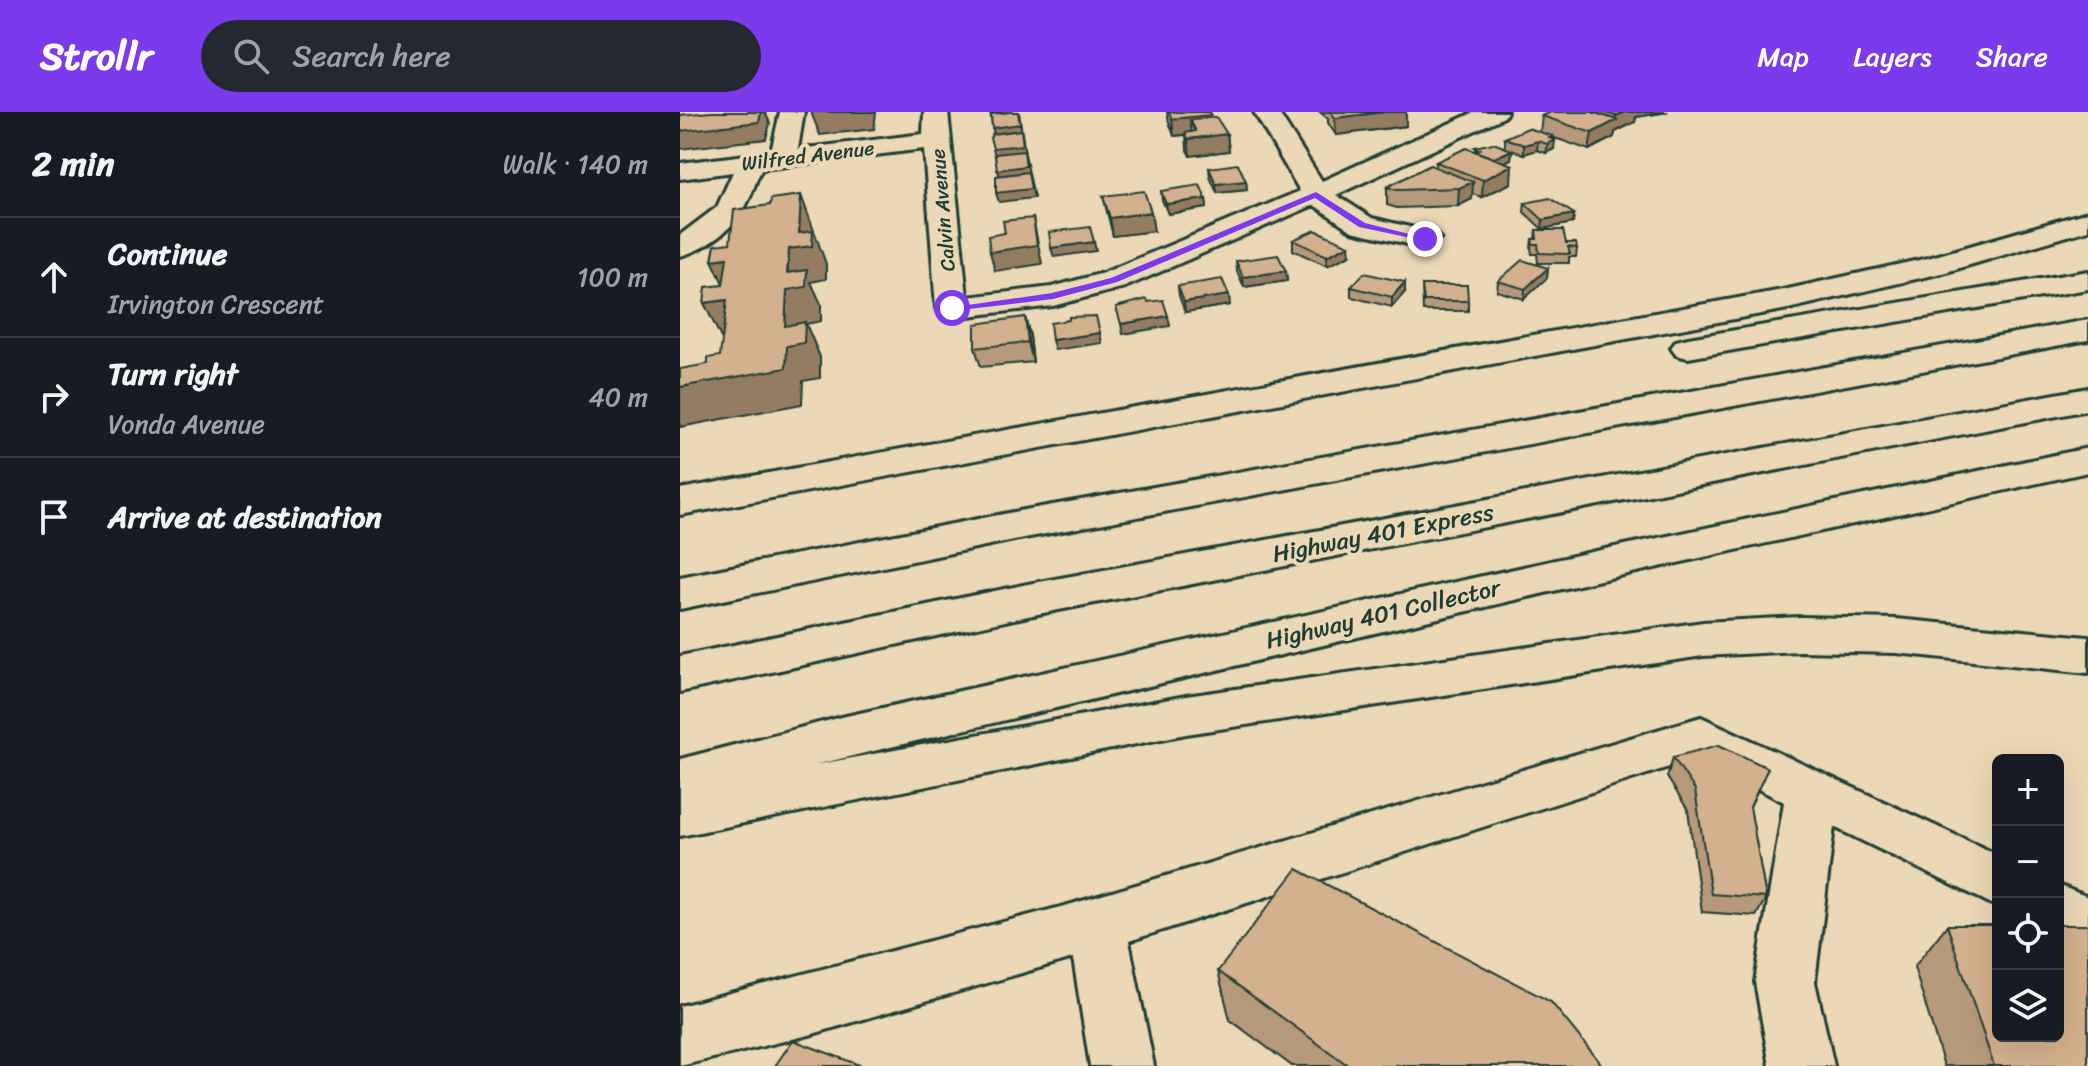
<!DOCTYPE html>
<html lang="en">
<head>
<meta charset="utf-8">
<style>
  :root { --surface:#171b24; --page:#242831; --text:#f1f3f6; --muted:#9ea1a6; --line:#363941; --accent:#7c3aed }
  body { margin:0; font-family:Sriracha,sans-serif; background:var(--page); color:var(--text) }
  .controls { position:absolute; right:24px; bottom:24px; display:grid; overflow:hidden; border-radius:12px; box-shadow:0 8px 32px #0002 }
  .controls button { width:72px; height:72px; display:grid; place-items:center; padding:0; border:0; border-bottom:2px solid var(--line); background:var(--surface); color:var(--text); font:40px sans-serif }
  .stop { position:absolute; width:24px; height:24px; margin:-18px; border:6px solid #7c3aed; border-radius:50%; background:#fff }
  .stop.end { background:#7c3aed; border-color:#fff; box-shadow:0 2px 8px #0008 }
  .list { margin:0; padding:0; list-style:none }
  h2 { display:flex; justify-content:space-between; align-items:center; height:104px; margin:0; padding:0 32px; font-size:34px }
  h2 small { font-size:26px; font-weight:400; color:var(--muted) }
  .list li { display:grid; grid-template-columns:52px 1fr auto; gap:24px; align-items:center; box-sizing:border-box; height:120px; padding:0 32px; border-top:2px solid var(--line) }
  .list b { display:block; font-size:30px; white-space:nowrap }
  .list p { margin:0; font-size:26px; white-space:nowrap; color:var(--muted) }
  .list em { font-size:26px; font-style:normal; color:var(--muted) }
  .icon { flex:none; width:44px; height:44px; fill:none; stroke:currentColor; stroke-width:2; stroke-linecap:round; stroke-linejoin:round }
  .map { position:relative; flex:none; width:1408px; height:954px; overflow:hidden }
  header { display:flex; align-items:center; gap:48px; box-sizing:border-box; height:112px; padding:0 40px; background:var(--accent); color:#fff }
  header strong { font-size:38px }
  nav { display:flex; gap:44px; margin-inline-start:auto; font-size:28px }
  .search { width:560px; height:72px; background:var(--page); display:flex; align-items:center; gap:20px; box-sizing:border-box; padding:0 28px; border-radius:44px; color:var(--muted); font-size:30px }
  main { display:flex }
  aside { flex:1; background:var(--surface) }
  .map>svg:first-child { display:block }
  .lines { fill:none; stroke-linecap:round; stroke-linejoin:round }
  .minor-casing { stroke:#1f3d34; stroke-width:6 }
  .highway-casing { stroke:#1f3d34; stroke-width:6 }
  .minor { fill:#ebd8b6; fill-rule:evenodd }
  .highway { fill:#ebd8b6; fill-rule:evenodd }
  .wall { fill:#b6987a; stroke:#1f3d34; stroke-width:2 }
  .shaded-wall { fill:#947c63; stroke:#1f3d34; stroke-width:2 }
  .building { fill:#d4b18e; stroke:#1f3d34; stroke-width:2 }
  .route { fill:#7c3aed }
  .labels { text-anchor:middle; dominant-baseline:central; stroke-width:8; stroke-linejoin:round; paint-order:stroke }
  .far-street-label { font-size:20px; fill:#1f3d34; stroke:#ebd8b6 }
  .street-label { font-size:24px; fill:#1f3d34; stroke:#ebd8b6 }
</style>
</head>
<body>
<header>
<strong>Strollr</strong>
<div class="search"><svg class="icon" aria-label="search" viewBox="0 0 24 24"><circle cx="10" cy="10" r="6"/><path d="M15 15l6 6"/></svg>Search here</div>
<nav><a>Map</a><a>Layers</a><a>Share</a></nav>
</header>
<main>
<aside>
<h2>2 min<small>Walk · 140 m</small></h2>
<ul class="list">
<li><svg class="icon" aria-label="ahead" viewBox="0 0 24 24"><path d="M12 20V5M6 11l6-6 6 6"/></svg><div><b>Continue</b><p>Irvington Crescent</p></div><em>100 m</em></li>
<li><svg class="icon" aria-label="right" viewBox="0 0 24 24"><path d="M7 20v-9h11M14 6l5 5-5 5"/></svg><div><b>Turn right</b><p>Vonda Avenue</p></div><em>40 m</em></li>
<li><svg class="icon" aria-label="arrive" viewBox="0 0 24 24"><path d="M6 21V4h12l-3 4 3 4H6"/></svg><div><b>Arrive at destination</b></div></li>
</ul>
</aside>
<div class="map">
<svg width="1408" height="954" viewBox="0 0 1408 954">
  <rect width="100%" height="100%" fill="#ebd8b6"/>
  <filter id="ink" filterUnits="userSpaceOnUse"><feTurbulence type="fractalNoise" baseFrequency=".0125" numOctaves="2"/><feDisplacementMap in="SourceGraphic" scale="16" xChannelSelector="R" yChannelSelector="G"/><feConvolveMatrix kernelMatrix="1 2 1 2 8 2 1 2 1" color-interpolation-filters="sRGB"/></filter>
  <g filter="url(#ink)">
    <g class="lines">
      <g class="minor-casing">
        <path id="minor" d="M100,0H124L118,37L243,22L244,0H268L287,185L372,175L423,161L620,79L574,0H598L642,69L795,0H827L824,5L656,83L692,106L755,121L760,127L755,133L745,136L672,119L634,93L445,175L373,194L272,206L261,203L256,196L244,37L82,57C75,68 73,82 66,93C53,117 27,137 0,144V123L37,95L53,60L0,67V51L91,40Z
          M1021,605L1318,743V795L1154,715L1135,870L1154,954H1090L1075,870L1104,690L1017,646L449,829L474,954H410L393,846L129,923L0,954V894L385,794Z
          M1378,773L1408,785V841L1378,828Z"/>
      </g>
      <g class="highway-casing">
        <path id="highway" d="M1408,100V118L1266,160L1108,197L0,403V377L1108,177L1248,146Z
          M1408,159V177L1008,246L996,243L991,236L996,229L1008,226Z
          M1408,208V228L339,427L0,497V465L339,399Z
          M1408,276V298L348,504L0,580V544L348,472Z
          M1408,336V360L916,469L134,653L506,584L1023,510L1120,505L1216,507L1408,525V561L1216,541L1120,539L1023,544L506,622L0,724V647L166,604L916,439Z"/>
      </g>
      <use href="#minor" class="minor"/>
      <use href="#highway" class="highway"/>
    </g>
    <path class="wall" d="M487,0H530L531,5L547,22L549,39L510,44L507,38L506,23L494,24L489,10Z
      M640,0H726V14L656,23L648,11V7Z
      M871,0H988L956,5L955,10L935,20L934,25L909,38L872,25L874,37L866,41L857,38L844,42L832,38L831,47L824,50L831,71L802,85L792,82V87L778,94L717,96L707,93V75L756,55V50L795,39V35H825V26L860,20L862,4Z
      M529,56L566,69L567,78L537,81L530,65Z
      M481,79L526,87L527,96L488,102L482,88Z
      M423,84L474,119L433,124Z
      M845,91L894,102L893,111L862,117L844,100Z
      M856,118L897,136L896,145H889V151H858L857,142H852L851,136L852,127H855Z
      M613,128L670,143L647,154L613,138Z
      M556,149L606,159L607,169L564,175L557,159Z
      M868,156L867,166L844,187L817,179L818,169Z
      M742,173L788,189V199H743Z
      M498,174L550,193L505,200L499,184Z
      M671,175L725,180L712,195L671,185Z
      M345,205L350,224L353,250L301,255L295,236Z
      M993,645L1070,696L1086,786L1076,804L1022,800L1008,698L987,665Z
      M1267,813L1408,954H1264L1234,855Z
      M538,859L923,954H612L550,908Z"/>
    <path class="shaded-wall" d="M81,0H85L90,11L86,27L0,37V19Z
      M131,0H196L194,17L140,23Z
      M310,0H339L345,42L354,86L319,90L316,81L320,67L313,36L314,24Z
      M704,0H726V14L656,23L655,6Z
      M945,0H988L956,5L955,10L935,20L934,25L909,38L912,21L935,9L936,4Z
      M531,3L533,20L516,19L510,8L512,22L494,24L492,7Z
      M547,22L549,39L510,44L508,27Z
      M872,24V30L875,28L874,37L866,41L869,26Z
      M858,29L857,38L844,42V33Z
      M832,38L831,47L807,58V49Z
      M832,53L831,71L802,85L803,68Z
      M566,69L567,78L537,81L536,72Z
      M793,70L792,87L778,94L779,76Z
      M121,83L146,152V167L131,170L141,192V209L126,212L140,245V266L123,269L122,292L0,315V275L8,274L105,214L109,137L119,121Z
      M526,87L527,96L488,102L486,92Z
      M471,100L474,119L433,124L430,106Z
      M894,102L893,111L862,117L863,108Z
      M353,106L362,152L315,159L310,140Z
      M414,130L416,139L374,145L371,136Z
      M669,133L670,143L647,154V144Z
      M47,146L48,182L32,148Z
      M868,156L867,166L844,187L845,177Z
      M606,159L607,169L564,175L563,165Z
      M725,170V180L712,195V185Z
      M549,183L550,193L505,200L504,190Z
      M47,188L64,222L41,226L24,191Z
      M488,204L490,214L443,222L441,212Z
      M345,205L350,224L353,250L348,230Z
      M420,221L422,231L375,238L372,228Z"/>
    <path class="building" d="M31,0H81L79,10L0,19V3Z
      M331,0H338L340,12L312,16L311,2Z
      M489,0H530L531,3L492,7Z
      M651,0H704L655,6Z
      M871,0H912L937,8L912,21L862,4Z
      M922,0H945L936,4Z
      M536,5L547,22L508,27L505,21L516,19L510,8Z
      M848,16L872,24L869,26L875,28L867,32L858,29L844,33L825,26Z
      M341,18L343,33L313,36L310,26L312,22Z
      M813,31L832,38L814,46L795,39L800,37L795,35Z
      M786,36L832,53L803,68L756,50Z
      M344,39L346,54L317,58L315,42Z
      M558,52L566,69L536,72L529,56Z
      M750,53L793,70L779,76L717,78L707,75Z
      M348,60L351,77L316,81V64Z
      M520,73L526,87L486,92L481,79Z
      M464,79L471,100L430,106L423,84Z
      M121,83L119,121L133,119L132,134L109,137L107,161L127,158L126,175L107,178L105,214L125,210L124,231L107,234L106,256L0,275V257L28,252V246L40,244L47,188L24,191L26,175L43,173L47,146L32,148L35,133L50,131L54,98L90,93L91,87Z
      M870,86L894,102L863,108L845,91Z
      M353,106L357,133L310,140L308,124L325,121L323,109Z
      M410,115L414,130L371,136L369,120Z
      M635,118L669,133L647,144L613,128Z
      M856,118H883L886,131H896L897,136L888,135L890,142L859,141L858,132H853L852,127H857Z
      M598,143L606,159L563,165L556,149Z
      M842,148L868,156L845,177L818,169Z
      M684,161L725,170L712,185L671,175Z
      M542,167L549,183L504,190L498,174Z
      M742,173H787L788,189H744Z
      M467,187L468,190L483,188L488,204L441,212L436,195Z
      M416,204L420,221L372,228L370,211L389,208V205Z
      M345,205L348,230L295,236V212Z
      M1039,633L1088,656L1070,695L1086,786L1031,782L1015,678L993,645Z
      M617,757L871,890L923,954H669L538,859Z
      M1267,813H1318V924H1378V813H1408V954H1314Z
      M113,928L182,954H95Z"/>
  </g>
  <path class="route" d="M636,80L685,111L749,127L745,129L679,115L635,86L437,170L373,187L272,199L267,196L372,181L431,166Z"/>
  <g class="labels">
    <g class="far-street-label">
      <text transform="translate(128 44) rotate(-7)">Wilfred Avenue</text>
      <text transform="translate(263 98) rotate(-95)">Calvin Avenue</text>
    </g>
    <g class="street-label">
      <text transform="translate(703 421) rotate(-11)">Highway 401 Express</text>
      <text transform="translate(703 502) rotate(-13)">Highway 401 Collector</text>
    </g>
  </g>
</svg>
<div class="controls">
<button>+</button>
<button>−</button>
<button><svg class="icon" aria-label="locate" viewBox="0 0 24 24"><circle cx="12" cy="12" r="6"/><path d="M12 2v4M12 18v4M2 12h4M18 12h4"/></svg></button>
<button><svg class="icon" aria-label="layers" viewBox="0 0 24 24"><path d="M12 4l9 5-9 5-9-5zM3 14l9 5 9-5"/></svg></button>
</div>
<div class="stop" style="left:272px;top:196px"></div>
<div class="stop end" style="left:745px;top:127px"></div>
</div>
</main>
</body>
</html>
